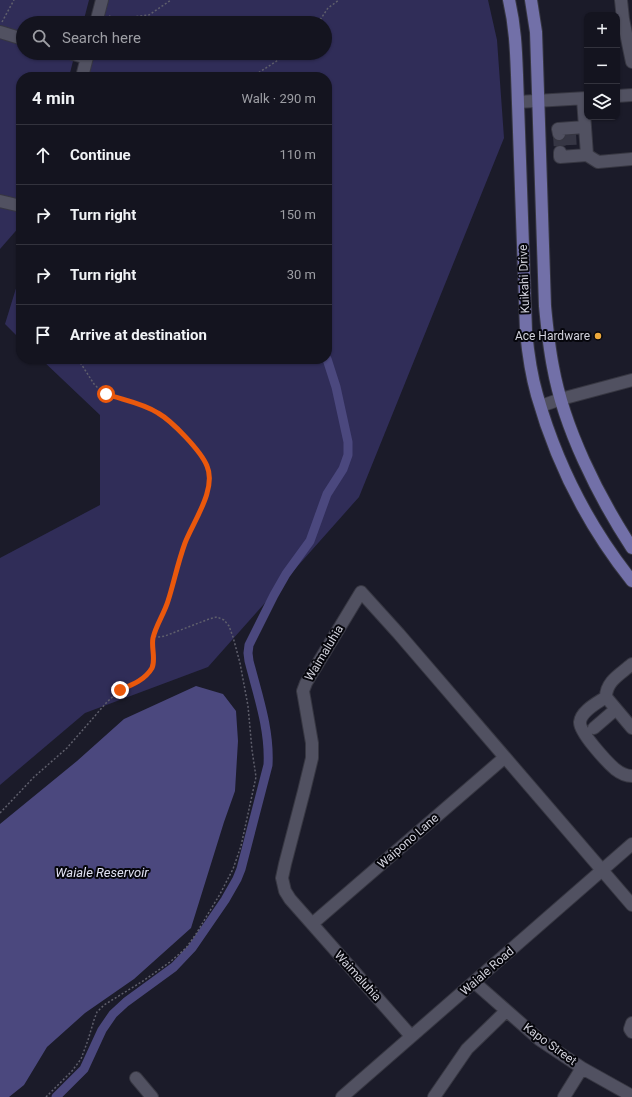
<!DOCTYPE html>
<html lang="en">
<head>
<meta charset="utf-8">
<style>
  :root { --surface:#14141f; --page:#1d1d28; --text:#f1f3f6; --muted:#9d9ea4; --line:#33333d }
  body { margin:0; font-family:Roboto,sans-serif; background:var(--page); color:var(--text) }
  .controls { position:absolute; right:12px; top:12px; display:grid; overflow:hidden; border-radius:8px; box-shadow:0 1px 3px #0004 }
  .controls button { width:36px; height:36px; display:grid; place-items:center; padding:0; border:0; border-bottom:1px solid var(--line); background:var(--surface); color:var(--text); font:20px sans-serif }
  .stop { position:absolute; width:12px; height:12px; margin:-9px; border:3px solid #ea580c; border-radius:50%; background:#fff }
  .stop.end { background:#ea580c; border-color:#fff; box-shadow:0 1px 4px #0008 }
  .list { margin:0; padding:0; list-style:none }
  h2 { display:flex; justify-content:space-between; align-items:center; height:52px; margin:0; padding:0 16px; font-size:17px }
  h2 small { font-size:13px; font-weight:400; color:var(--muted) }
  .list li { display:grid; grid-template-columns:26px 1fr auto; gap:12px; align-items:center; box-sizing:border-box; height:60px; padding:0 16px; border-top:1px solid var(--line) }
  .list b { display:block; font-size:15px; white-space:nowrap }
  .list em { font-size:13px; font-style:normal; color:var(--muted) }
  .icon { flex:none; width:22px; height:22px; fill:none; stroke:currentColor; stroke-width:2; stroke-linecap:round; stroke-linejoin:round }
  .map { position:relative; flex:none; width:632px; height:1097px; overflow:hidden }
  .search { position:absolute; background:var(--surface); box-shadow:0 1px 3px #0004; left:16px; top:16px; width:316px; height:44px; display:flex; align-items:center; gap:10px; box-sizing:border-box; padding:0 14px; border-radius:22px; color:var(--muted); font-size:15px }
  .panel { position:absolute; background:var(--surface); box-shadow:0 1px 3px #0004; left:16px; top:72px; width:316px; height:292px; border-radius:16px }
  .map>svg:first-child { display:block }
  .green { fill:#302d58 }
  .water { fill:#4b487e }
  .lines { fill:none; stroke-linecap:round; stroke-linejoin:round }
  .canal { stroke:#4b487e; stroke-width:9 }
  .minor-tunnel { stroke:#363644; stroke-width:12; stroke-dasharray:12 6; stroke-linecap:butt }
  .minor-casing { stroke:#373742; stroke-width:14 }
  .major-casing { stroke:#373742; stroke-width:14 }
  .path { stroke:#5f5f6c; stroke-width:1.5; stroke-dasharray:2 2; stroke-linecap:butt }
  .minor { stroke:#515161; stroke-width:12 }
  .major { stroke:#7270a8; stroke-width:12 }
  .route { stroke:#ea580c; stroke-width:5 }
  .poi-dot { fill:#eda83b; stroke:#06060c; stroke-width:1.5 }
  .labels { text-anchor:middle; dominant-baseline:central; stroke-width:4; stroke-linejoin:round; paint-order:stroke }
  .street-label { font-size:12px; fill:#d2d2dc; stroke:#06060c }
  .poi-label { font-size:12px; fill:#d2d2dc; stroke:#06060c; text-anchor:end }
  .water-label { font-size:13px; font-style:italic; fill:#e1e2f3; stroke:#06060c }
</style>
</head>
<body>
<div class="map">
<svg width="632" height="1097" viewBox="0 0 632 1097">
  <rect width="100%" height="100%" fill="#1b1b29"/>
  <path class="green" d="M0,0H89L83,23H23V53H75L69,77H21V225L0,249Z
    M106,0H488L497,40L504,138L359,497L208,667L85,713L0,785V558L100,505V415L41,359H327V77H82L90,53H325V23H99Z
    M21,272V340L5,324Z"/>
  <path class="water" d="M196,686L223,694L236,711L238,741L235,791L224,822L191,928L134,979L85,1013L47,1047L24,1085L9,1097H0V824L77,761L124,719Z"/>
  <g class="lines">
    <path class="canal" d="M56,1097L84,1069L102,1030L113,1014L126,1002L174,967L192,948L225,900L237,879L241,869L268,765C270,730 258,696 249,661L248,653L249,645L274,595L286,574L310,541L327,494L343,469L348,455V442L336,387L327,359"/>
    <path class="minor-tunnel" d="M570,133L571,151
      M559,134L560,152"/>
    <g class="minor-casing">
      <path id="minor" d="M621,0L623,19L632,62
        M96,23L102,0
        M0,32L23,39
        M70,53L87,58
        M82,77L88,53
        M617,96L632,95
        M583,99L587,155L598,162L632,159
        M518,102L587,98
        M559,134L558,129L585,127
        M560,152V157L587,155
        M0,201L21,206
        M541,406L561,399L632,380
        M632,664C621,674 606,681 606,697L632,728
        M606,697C597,703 581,711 580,722C579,732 607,762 615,769C620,773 626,776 632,776
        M594,728L616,709
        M312,924L504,758
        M474,982L540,1040L582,1068L632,1096
        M632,1023L630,1029L632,1032
        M411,1036L290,899L285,891L282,878L285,864L304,791L312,758V743L303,691L306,683L361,592L399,634L632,905
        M136,1078L152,1097
        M342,1097L632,844
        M434,1097L467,1049L506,1011
        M564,1097L582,1068"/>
    </g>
    <g class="major-casing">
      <path id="major" d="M509,0C515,26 516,48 517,75L526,331C528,353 531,374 537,395C556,462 589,527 632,581
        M531,0L536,32L537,62L545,306C547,327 549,347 553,367C564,428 598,496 632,548"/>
    </g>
    <path class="path" d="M109,16L117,19L149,15L171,0
      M2,22L14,0
      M318,23L328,8L339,0
      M252,77L289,53
      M0,813L34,777L67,748L107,702L120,690L138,681L148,674L153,666L152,641L155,629L168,603L186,542L204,501L210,481L208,466L187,439L172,425L158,413L139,405L107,394L99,389L94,384L78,359
      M46,1097L72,1071L81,1059L88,1040L94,1020L97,1012L104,1005L143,981L170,962L186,948L196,934L220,894L233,869L241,846L256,777L252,750L248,706L240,663L233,637L229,626L224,620L217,617L209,619L165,636L159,637L154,636"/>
    <use href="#minor" class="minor"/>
    <use href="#major" class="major"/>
  </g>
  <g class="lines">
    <path class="route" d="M106,394C123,400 143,403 158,413C172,421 201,451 207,466C217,489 193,522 185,543C178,562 174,582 168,601C164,614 156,625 153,638C151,647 156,659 152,668C145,680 132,685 120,690"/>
  </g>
  <circle class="poi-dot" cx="598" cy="336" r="4"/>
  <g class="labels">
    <g class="street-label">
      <text transform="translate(524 279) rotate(-92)">Kuikahi Drive</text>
      <text transform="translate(324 653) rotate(-59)">Waimaluhia</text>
      <text transform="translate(408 841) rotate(-41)">Waipono Lane</text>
      <text transform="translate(487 971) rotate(-41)">Waiale Road</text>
      <text transform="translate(358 976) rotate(48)">Waimaluhia</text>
      <text transform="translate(550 1044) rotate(36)">Kapo Street</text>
    </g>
    <g class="poi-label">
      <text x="590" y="336">Ace Hardware</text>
    </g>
    <g class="water-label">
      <text x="102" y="872">Waiale Reservoir</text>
    </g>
  </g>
</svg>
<div class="controls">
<button>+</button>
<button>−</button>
<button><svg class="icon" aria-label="layers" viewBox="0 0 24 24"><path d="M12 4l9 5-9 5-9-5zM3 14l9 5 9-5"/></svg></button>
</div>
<div class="stop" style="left:106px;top:394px"></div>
<div class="stop end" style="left:120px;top:690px"></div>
<div class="search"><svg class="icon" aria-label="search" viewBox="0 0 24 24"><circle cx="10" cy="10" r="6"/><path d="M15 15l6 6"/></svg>Search here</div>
<section class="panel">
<h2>4 min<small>Walk · 290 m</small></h2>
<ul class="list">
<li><svg class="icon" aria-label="ahead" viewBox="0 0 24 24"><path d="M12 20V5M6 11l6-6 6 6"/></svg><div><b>Continue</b></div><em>110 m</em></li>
<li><svg class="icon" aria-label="right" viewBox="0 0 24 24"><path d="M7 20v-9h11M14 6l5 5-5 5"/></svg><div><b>Turn right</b></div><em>150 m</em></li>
<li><svg class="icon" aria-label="right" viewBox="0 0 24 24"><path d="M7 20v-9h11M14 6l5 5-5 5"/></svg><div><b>Turn right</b></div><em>30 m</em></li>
<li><svg class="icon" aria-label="arrive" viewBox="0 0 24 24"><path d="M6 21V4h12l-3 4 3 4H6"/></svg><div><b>Arrive at destination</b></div></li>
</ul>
</section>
</div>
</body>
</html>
